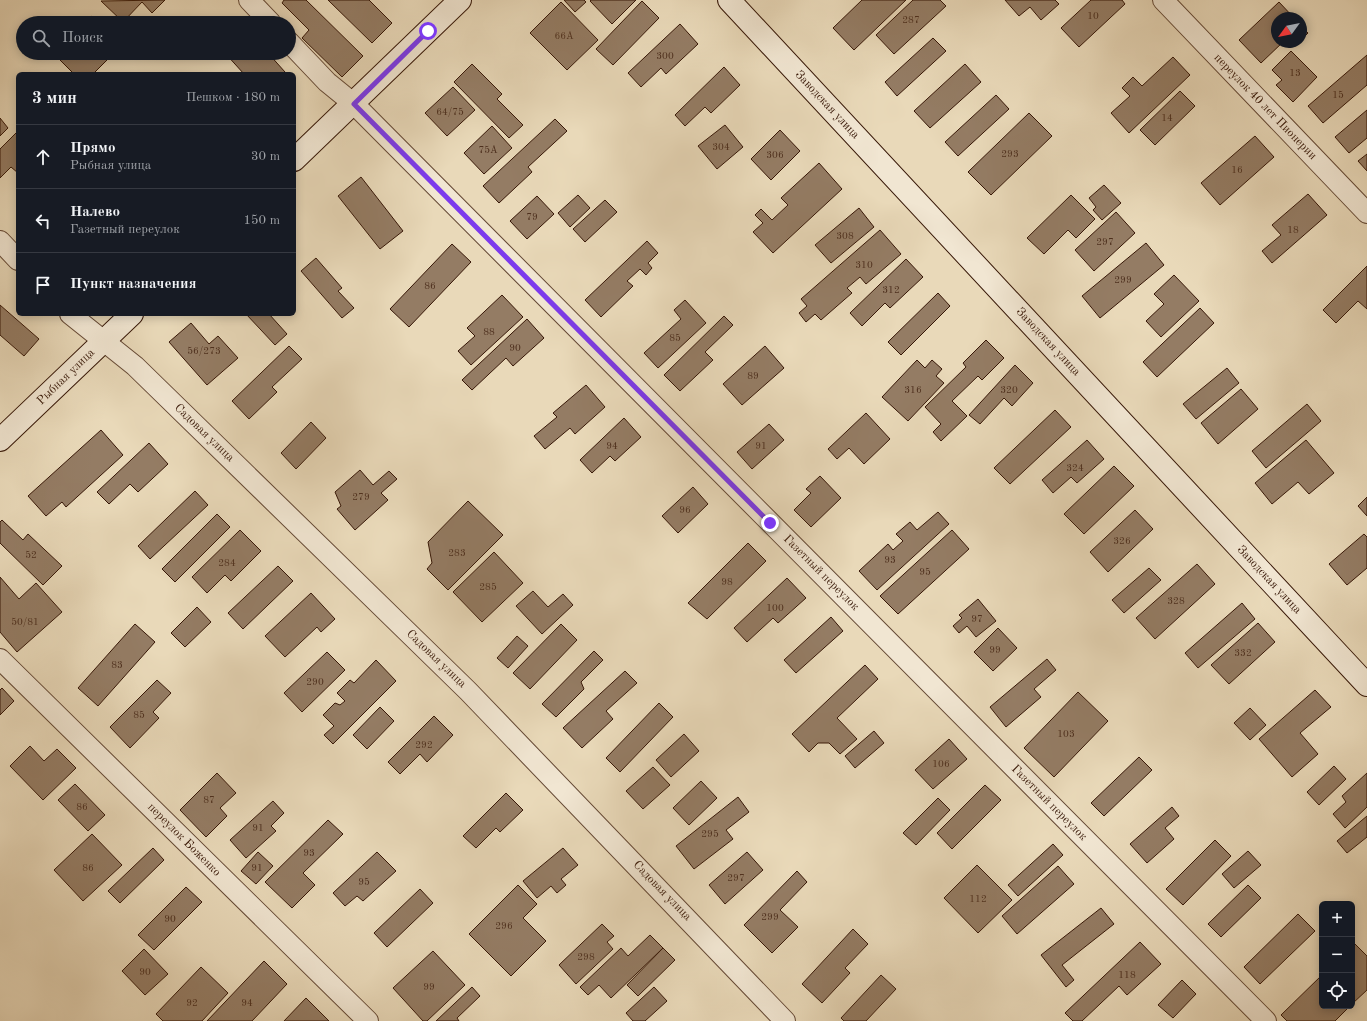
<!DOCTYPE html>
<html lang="ru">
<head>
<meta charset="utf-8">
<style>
  :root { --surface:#171b24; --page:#242831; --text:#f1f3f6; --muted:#9ea1a6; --line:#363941 }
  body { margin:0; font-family:"Old Standard TT",serif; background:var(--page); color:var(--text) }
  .controls { position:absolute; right:12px; bottom:12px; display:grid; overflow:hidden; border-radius:6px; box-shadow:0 2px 10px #0003 }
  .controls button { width:36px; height:36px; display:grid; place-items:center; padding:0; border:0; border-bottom:1px solid var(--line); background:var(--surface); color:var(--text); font:20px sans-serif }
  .compass { position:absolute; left:1271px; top:12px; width:36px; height:36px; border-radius:50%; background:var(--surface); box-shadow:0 2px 10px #0003; rotate:237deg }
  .stop { position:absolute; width:12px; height:12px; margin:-9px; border:3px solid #7c3aed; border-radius:50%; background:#fff }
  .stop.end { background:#7c3aed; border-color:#fff; box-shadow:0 1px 4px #0008 }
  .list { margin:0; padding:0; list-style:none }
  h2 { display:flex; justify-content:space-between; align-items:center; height:52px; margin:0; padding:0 16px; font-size:17px }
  h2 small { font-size:13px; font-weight:400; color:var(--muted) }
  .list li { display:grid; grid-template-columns:26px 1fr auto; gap:12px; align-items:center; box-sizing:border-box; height:64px; padding:0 16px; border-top:1px solid var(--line) }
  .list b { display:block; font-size:15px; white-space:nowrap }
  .list p { margin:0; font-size:13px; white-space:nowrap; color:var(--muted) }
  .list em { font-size:13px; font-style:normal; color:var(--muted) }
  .icon { flex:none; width:22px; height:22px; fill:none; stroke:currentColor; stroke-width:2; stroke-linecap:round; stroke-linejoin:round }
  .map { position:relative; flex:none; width:1367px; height:1021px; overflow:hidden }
  .search { position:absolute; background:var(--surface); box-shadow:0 2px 10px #0003; left:16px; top:16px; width:280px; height:44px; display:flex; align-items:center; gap:10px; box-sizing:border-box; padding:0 14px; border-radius:22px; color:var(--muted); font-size:15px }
  .panel { position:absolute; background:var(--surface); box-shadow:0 2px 10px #0003; left:16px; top:72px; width:280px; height:244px; border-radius:6px }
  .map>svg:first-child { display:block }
  .building { fill:#947c64; stroke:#371707 }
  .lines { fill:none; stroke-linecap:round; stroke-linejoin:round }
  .street-casing { stroke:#644834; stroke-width:22 }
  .secondary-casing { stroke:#371707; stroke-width:24 }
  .street { stroke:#f1e6d2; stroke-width:20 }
  .secondary { stroke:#f1e6d2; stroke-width:22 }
  .route { stroke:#7c3aed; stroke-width:5 }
  .labels { text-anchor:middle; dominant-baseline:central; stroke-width:3; stroke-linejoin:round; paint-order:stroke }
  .number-label { font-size:10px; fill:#4e301e }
  .street-label { font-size:12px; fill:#371707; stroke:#f1e6d2 }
</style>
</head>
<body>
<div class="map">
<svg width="1367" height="1021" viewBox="0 0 1367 1021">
  <rect width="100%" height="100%" fill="#e9d9b9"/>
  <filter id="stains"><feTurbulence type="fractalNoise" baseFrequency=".005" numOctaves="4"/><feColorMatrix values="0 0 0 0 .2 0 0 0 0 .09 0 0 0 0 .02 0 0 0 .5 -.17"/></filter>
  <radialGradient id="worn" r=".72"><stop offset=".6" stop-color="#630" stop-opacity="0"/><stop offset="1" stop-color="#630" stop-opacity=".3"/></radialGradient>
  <path class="building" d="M165,0L152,13L142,2L123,22L101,1Z
    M284,0H306L363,56L342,77L302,38L309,30L282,3Z
    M328,0H369L392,23L372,43Z
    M564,0H584L586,2L575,12Z
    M591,0H636L612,24L590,1Z
    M862,0H906L854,50L833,28Z
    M913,0H940L946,6L894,54L876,35Z
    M1005,0H1055L1059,4L1041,20L1030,7L1019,16Z
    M1091,0H1122L1125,4L1079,47L1061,28Z
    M642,1L659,18L613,65L596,49Z
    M561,2L598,40L567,70L530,33Z
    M1279,2L1294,18H1277V42H1283L1261,63L1239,40Z
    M91,16L99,23H84Z
    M680,24L698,44L666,74L661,68L641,87L628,73Z
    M1301,26L1308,33L1301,40Z
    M933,38L946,51L897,96L885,82Z
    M1291,51L1317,77L1293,102L1276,85L1282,80L1272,70Z
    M53,53H114L93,74H74Z
    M225,53H268L285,72L282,74H244Z
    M1367,55V85L1323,123L1308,106Z
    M1173,57L1190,75L1129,133L1111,113L1130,96L1122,88L1133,77L1142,86Z
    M472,64L502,94L497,99L523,125L509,138L454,82Z
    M965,64L981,82L930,128L914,111Z
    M724,67L740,85L711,113L705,107L685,126L675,115Z
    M453,87L475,110L447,136L425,113Z
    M1180,91L1195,106L1155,145L1140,130Z
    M996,95L1009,109L958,156L945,142Z
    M1367,110V138L1349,153L1335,137Z
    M1029,113L1052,136L991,195L968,172Z
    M0,118L8,128L0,136Z
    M555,119L567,131L528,167L532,172L499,203L483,186Z
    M725,125L743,147L717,169L698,146Z
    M492,126L512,148L484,174L464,153Z
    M780,130L800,151L771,180L751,159Z
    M18,131V173L11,167L0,178V149Z
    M1255,136L1274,157L1220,205L1201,183Z
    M1367,154V171L1358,161Z
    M819,163L842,189L773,253L753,232L763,223L755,215L761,209L772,220L788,205L781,198Z
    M361,177L403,231L380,249L338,196Z
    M1104,185L1121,203L1102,220L1093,210L1096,207L1089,198Z
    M1308,194L1327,215L1272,263L1262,251L1281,235L1272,225Z
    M578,195L590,208L570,227L558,213Z
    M1071,195L1095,219L1076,238L1068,230L1044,254L1027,238Z
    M537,196L554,214L527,239L510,221Z
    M605,200L617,212L585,242L573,229Z
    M859,208L874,227L831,263L815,245Z
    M1116,212L1135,233L1094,271L1075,250Z
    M880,230L901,254L866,284L860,277L847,288L852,293L821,320L815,314L806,322L799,313L807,306L801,299Z
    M647,241L658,253L648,263L652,268L646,275L640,269L627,281L633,286L601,317L585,300Z
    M1146,243L1164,265L1100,318L1082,296Z
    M452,244L471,262L409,327L390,309Z
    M316,258L342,288L338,291L354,308L342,318L301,271Z
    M906,259L923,277L890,308L885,303L862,326L850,313Z
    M1367,266V309L1358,301L1336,323L1323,310Z
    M1174,275L1199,301L1161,337L1146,321L1164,304L1154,294Z
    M938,293L950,306L901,355L888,342Z
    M502,295L523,317L471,365L458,351L475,336L467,328Z
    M685,300L706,323L658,368L644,353L681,319L674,310Z
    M0,305L39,339L24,356L0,335Z
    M1200,308L1214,323L1157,377L1143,362Z
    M246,314H269L287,334L275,345Z
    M724,316L733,325L705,352L713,360L680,391L664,375Z
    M527,319L544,338L513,366L506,358L472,390L462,380Z
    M191,323L209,344L218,336L238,358L207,385L169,342Z
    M986,340L1004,358L982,380L978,376L952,401L967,416L941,441L933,432L941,424L925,407L966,367L963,363Z
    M289,346L302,359L272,387L277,392L249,419L232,401Z
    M765,346L784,368L742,405L723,384Z
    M917,360L925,368L932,360L942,369L936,376L944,383L908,421L882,397Z
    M1015,365L1033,383L1012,406L1004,398L980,424L969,415Z
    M1227,368L1239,383L1196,419L1183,404Z
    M586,385L605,407L575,434L570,428L545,449L534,436L557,417L553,413Z
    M1241,389L1258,409L1218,444L1201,423Z
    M1307,404L1321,421L1266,468L1252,451Z
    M1055,410L1071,427L1010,484L994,468Z
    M866,413L890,439L864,464L849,448L837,459L828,449Z
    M624,418L641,437L615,461L610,456L592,473L580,460Z
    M311,422L326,438L296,469L281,453Z
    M769,424L784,440L752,469L737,452Z
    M101,430L123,455L66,507L62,502L46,516L28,496Z
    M1087,440L1104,459L1077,483L1071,477L1053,493L1042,480Z
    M1306,440L1334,473L1309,494L1298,482L1272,504L1255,483Z
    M149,443L168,464L138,492L130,484L109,504L97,492Z
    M1114,466L1134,486L1084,534L1064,514Z
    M360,470L373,485L389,471L397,479L381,493L388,500L355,530L337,509L341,506L335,492Z
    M820,476L841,498L811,527L794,510L811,493L806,489Z
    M693,487L708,504L678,533L662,516Z
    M195,491L208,505L150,559L138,546Z
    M1367,497V516L1358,506Z
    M468,501L503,535L448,590L427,569L432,563L428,542Z
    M1135,510L1153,529L1108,572L1090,552Z
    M938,512L949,524L877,590L859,571L888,544L893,550L903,541L896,534L910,522L917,530Z
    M217,514L230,527L175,582L162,569Z
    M2,520L23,540L28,534L62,566L43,585L0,543V522Z
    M240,530L261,551L231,581L225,575L207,593L192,577Z
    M952,530L969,549L898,614L880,596Z
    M1364,534L1367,537V568L1347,585L1329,564Z
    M748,543L766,561L707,619L688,603Z
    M494,552L523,583L482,622L453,592Z
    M1197,564L1215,584L1155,639L1136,618Z
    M278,566L293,581L243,629L228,613Z
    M1149,568L1161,580L1124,613L1112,600Z
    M0,577L19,599L36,583L62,612L17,652L0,632Z
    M787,578L806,598L778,623L773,618L747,642L734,628Z
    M533,591L548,607L563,594L573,605L542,634L516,606Z
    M311,593L335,619L321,632L317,627L285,657L265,636Z
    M978,599L996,621L976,637L967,626L959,633L953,626L962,618L959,615Z
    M1242,603L1255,619L1198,668L1185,653Z
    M197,607L211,622L185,647L171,633Z
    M831,617L843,631L796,673L784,660Z
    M1258,623L1275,642L1229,684L1211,665Z
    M135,624L155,642L98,706L78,688Z
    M561,624L577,640L530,689L513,673Z
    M998,628L1017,648L993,671L974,652Z
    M517,636L528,646L508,668L497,658Z
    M594,651L603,660L581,682L584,689L556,717L542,704Z
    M327,652L345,670L302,712L284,693Z
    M1047,659L1056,670L1034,689L1041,697L1006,727L990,707Z
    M376,660L396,681L333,744L324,735L334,726L323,715L335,703L340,705L345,701L337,693L350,680L354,683Z
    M865,665L878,679L837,718L857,739L840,754L829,743H818L809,752L792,734Z
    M625,671L637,683L606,711L613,719L582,748L563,728Z
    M157,680L171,693L153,712L159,718L130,748L110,727Z
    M2,688L14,701L0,715V690Z
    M1315,690L1331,707L1300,733L1318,754L1292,777L1259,739Z
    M1078,692L1108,721L1054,777L1024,748Z
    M659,703L673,717L620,772L606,758Z
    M380,707L394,721L367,749L353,735Z
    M1250,708L1266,725L1250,740L1234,723Z
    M434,716L453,735L427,762L420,754L400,774L388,762Z
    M874,731L884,743L855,768L845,756Z
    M684,734L699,751L671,777L656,760Z
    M949,739L967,759L933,789L915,770Z
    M30,746L44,761L57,749L76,768L43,800L10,766Z
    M1139,757L1152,770L1104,816L1091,803Z
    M1334,766L1346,779L1319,805L1307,792Z
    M653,767L670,785L643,809L626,791Z
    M217,773L236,793L220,808L227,816L206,837L180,810Z
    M1367,773V807L1345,828L1333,814L1346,802L1342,796Z
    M701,781L717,798L689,825L673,808Z
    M75,784L105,815L88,831L58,800Z
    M985,785L1001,800L952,849L937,833Z
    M506,793L523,810L500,832L496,828L476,848L463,836Z
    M738,797L749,812L726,830L733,839L694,869L676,846Z
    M938,798L950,810L916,845L903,833Z
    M273,801L284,813L271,826L276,831L246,858L230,840Z
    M1172,807L1179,816L1165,828L1174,839L1147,863L1130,844Z
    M1367,816V837L1347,853L1337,841Z
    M328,820L343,834L303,873L315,885L292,908L265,882Z
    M92,834L122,865L83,901L54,870Z
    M1215,840L1231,856L1183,905L1166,889Z
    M1053,844L1063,855L1018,896L1008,885Z
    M153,848L164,860L120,903L108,891Z
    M563,848L578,865L561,879L566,885L557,893L551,886L537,898L523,881Z
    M1248,851L1261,865L1234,888L1222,874Z
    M258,852L273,866L256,884L241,871Z
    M377,852L396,871L363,901L357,896L345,906L333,893Z
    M747,852L763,870L725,904L709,885Z
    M977,865L1012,900L978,933L944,898Z
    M1058,866L1074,884L1017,934L1002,916Z
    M797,871L807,882L780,910L798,927L772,953L744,925Z
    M518,885L537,904L523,918L546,941L511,976L469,934Z
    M1248,885L1261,898L1221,937L1208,924Z
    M186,887L202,902L154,950L138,935Z
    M420,889L433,903L387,947L374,933Z
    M1101,908L1114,924L1062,965L1074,980L1066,987L1041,955Z
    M1298,914L1315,931L1260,984L1244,967Z
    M602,924L614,936L607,942L613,949L576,984L559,965Z
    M853,929L868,944L845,968L850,973L822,1003L802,984Z
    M650,935L663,948L611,998L599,985L588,995L580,987L621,948L628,956Z
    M1140,942L1161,964L1127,995L1119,986L1082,1021H1073L1065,1013Z
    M1354,943L1367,956V990L1352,1004V946Z
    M663,948L675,960L638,996L627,985Z
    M144,949L168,974L145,995L122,971Z
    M433,951L465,985L427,1021H423L393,988Z
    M264,961L287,984L252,1021H207Z
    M201,967L228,993L202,1021H163L156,1014Z
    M881,975L896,989L866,1021H844L841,1018Z
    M1322,975V1006H1350L1335,1021H1287L1281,1015Z
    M1182,980L1196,994L1173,1018L1158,1005Z
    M472,987L480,996L457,1018L459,1021H436Z
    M654,987L667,1001L645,1021H633L626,1013Z
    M306,998L329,1021H284Z"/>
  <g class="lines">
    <g class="street-casing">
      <path id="street" d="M249,0L271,23
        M1163,0L1367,213
        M289,42L327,82L354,104L1266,1021
        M0,241L18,260
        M70,314L135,366L468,691L785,1021
        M0,659L368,1021"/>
    </g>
    <g class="secondary-casing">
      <path id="secondary" d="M729,0L1367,685
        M294,160L460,0
        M0,440L132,314"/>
    </g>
    <use href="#street" class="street"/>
    <use href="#secondary" class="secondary"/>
  </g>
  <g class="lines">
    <path class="route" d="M428,31L354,104L770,523"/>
  </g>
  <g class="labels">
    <g class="number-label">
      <text x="1093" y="16">10</text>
      <text x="911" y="20">287</text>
      <text x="564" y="36">66А</text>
      <text x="665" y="56">300</text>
      <text x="1295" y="73">13</text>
      <text x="1338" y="95">15</text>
      <text x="450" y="112">64/75</text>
      <text x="1167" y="118">14</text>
      <text x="721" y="147">304</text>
      <text x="488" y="150">75А</text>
      <text x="1010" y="154">293</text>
      <text x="775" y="155">306</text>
      <text x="1237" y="170">16</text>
      <text x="532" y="217">79</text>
      <text x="1293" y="230">18</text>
      <text x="845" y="236">308</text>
      <text x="1105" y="242">297</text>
      <text x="864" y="265">310</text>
      <text x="1123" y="280">299</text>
      <text x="430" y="286">86</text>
      <text x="891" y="290">312</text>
      <text x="489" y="332">88</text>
      <text x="675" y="338">85</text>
      <text x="515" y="348">90</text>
      <text x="204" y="351">56/273</text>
      <text x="753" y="376">89</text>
      <text x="913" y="390">316</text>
      <text x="1009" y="390">320</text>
      <text x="612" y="446">94</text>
      <text x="761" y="446">91</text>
      <text x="1075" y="468">324</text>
      <text x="361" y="497">279</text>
      <text x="685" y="510">96</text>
      <text x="1122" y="541">326</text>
      <text x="457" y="553">283</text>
      <text x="31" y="555">52</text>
      <text x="890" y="560">93</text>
      <text x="227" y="563">284</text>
      <text x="925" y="572">95</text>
      <text x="727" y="582">98</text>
      <text x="488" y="587">285</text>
      <text x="1176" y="601">328</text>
      <text x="775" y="608">100</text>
      <text x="977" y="619">97</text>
      <text x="25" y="622">50/81</text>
      <text x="995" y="650">99</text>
      <text x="1243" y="653">332</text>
      <text x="117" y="665">83</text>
      <text x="315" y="682">290</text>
      <text x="139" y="715">85</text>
      <text x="1066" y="734">103</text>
      <text x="424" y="745">292</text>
      <text x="941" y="764">106</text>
      <text x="209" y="800">87</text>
      <text x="82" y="807">86</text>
      <text x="258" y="828">91</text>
      <text x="710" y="834">295</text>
      <text x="309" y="853">93</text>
      <text x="88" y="868">86</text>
      <text x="257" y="868">91</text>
      <text x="736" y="878">297</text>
      <text x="364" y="882">95</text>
      <text x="978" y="899">112</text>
      <text x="770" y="917">299</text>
      <text x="170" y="919">90</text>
      <text x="504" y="926">296</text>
      <text x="586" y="957">298</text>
      <text x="145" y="972">90</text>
      <text x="1127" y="975">118</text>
      <text x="429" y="987">99</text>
      <text x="192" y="1003">92</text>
      <text x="247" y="1003">94</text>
    </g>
    <g class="street-label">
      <text transform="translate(827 105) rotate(47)">Заводская улица</text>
      <text transform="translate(1265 107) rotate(46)">переулок 40 лет Пионерии</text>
      <text transform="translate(1048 342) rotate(47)">Заводская улица</text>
      <text transform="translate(66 377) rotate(-44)">Рыбная улица</text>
      <text transform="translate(204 433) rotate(44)">Садовая улица</text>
      <text transform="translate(821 573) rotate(45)">Газетный переулок</text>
      <text transform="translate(1269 580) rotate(47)">Заводская улица</text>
      <text transform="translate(436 659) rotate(44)">Садовая улица</text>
      <text transform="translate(1049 803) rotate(45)">Газетный переулок</text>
      <text transform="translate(184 840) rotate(45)">переулок Боженко</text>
      <text transform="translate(662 891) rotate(46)">Садовая улица</text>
    </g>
  </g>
  <rect width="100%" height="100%" filter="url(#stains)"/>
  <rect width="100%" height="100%" fill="url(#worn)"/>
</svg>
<div class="controls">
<button>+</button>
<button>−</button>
<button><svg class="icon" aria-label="locate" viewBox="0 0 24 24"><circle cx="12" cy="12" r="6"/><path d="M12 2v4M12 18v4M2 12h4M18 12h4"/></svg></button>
</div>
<svg class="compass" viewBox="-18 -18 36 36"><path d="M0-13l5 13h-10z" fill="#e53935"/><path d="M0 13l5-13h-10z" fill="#9ea1a6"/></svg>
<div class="stop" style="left:428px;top:31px"></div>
<div class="stop end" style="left:770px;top:523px"></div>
<div class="search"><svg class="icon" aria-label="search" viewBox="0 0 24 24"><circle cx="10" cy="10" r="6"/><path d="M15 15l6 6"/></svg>Поиск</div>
<section class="panel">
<h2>3 мин<small>Пешком · 180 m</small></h2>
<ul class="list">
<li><svg class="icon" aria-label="ahead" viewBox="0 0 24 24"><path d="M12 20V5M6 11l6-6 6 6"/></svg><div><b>Прямо</b><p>Рыбная улица</p></div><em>30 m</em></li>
<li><svg class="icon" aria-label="left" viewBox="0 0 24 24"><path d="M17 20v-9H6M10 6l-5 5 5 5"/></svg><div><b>Налево</b><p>Газетный переулок</p></div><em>150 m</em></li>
<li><svg class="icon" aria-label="arrive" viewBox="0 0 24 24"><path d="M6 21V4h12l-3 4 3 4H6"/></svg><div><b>Пункт назначения</b></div></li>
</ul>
</section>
</div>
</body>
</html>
